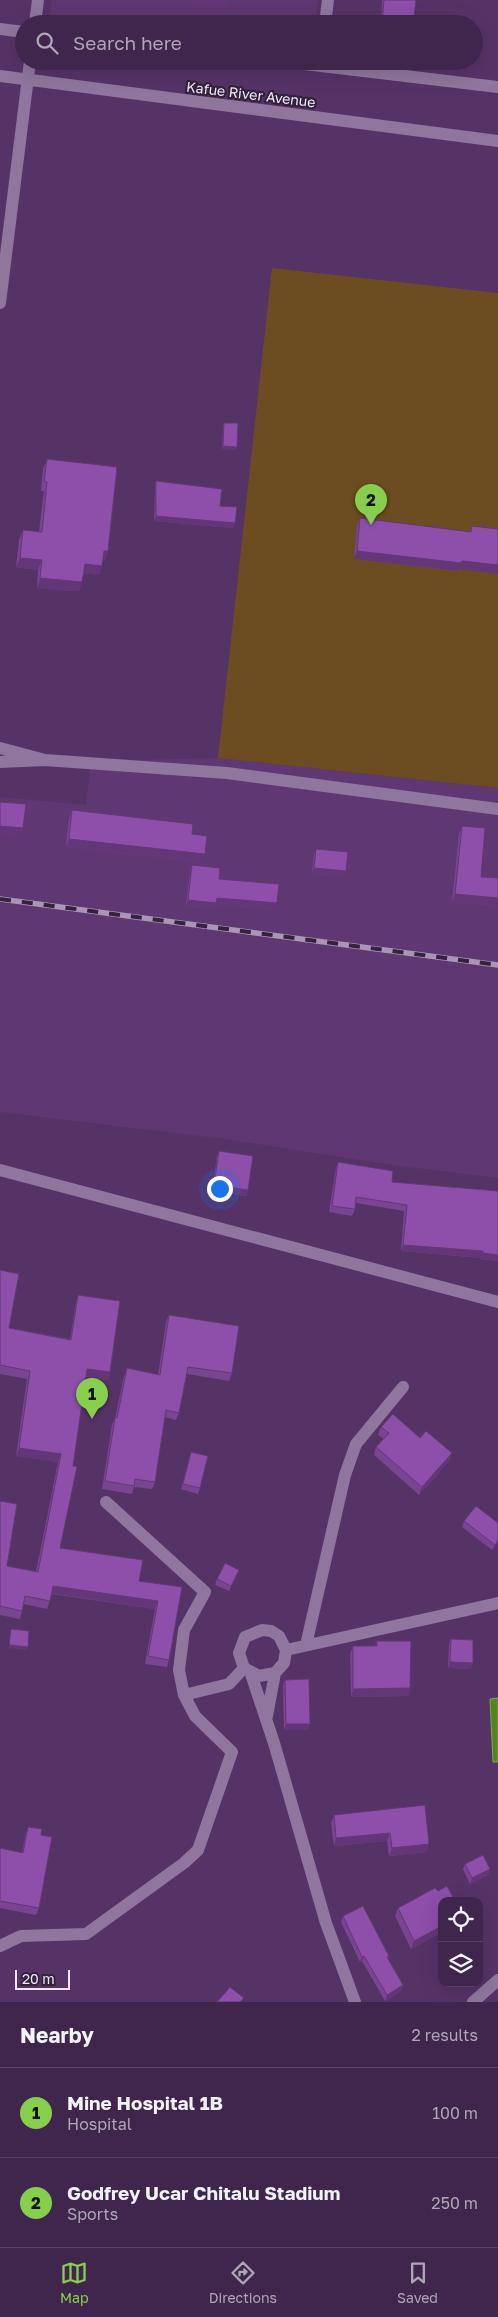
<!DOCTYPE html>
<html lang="en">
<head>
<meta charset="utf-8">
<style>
  :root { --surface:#40264d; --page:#4b3257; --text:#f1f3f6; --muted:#aea5b6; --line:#594365; --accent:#86cf4b }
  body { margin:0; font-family:"Golos Text",sans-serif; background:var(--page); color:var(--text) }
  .controls { position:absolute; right:15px; bottom:15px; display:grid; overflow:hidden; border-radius:10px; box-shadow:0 5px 20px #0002 }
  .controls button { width:45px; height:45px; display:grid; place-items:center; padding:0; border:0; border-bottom:1px solid var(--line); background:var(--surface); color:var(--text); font:25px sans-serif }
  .scale { position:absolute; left:15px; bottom:12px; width:55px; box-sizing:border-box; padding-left:5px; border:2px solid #f6e6ff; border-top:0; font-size:14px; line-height:18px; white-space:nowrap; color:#f6e6ff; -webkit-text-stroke:4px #33233b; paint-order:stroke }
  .you { position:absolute; left:219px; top:1188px; width:18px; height:18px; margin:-12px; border:4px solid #fff; border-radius:50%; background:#1a73e8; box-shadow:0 0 0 8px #1a73e833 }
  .badge { display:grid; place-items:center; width:32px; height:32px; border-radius:50%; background:var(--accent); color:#111; font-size:16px; font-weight:700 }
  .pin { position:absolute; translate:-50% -41px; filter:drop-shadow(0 1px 2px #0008) }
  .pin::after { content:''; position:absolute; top:26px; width:18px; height:15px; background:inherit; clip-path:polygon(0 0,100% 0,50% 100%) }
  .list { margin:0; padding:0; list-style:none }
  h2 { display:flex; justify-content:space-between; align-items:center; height:65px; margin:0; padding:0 20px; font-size:21px }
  h2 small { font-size:16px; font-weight:400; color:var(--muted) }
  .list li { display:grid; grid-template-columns:32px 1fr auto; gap:15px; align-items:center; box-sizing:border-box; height:90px; padding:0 20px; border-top:1px solid var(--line) }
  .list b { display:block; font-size:19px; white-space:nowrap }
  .list p { margin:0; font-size:16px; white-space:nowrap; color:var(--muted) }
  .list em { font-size:16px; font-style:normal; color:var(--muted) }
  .icon { flex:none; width:28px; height:28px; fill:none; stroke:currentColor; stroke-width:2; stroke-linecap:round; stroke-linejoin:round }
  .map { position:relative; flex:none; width:498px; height:2002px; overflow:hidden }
  .search { position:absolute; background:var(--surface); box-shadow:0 5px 20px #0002; left:15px; right:15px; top:15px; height:55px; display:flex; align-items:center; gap:12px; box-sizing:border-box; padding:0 18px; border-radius:28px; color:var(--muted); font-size:19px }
  .sheet { height:245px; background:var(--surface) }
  nav { display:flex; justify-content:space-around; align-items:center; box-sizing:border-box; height:70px; border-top:1px solid var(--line); background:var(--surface); font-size:14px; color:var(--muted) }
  nav a { display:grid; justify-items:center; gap:2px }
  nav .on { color:var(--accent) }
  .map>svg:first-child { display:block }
  .built { fill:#5f3773 }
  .green { fill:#6c4d21 }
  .water { fill:#4f8719; stroke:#81a45e }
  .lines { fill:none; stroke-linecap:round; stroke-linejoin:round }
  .minor { stroke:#90769e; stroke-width:12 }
  .rail-casing { stroke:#ac94b9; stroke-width:5.5 }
  .rail { stroke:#33233b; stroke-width:4; stroke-dasharray:11; stroke-linecap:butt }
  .wall { fill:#794492 }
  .shaded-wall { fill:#633777 }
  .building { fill:#8d4faa; stroke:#633777 }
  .labels { text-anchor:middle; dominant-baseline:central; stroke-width:4.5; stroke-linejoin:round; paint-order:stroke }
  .street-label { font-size:14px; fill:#f6e6ff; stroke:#33233b }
</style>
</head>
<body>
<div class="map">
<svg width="498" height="2002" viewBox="0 0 498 2002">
  <rect width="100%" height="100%" fill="#563367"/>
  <path class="built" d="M52,0H318L315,24H114L50,15Z
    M218,758L498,788V1178L392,1165L225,1139L0,1112V797L86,805L91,761Z"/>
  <path class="green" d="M272,268L498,293V788L218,758Z"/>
  <path class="water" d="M498,1698V1762H493L490,1699Z"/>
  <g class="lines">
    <path class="minor" d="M35,24L38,0
      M325,24L328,0
      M0,29L24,32
      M279,61L498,87
      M0,76L498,141
      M0,303L30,61
      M0,748L45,760L0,762
      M45,760L227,773L498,809
      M0,1170L498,1302
      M306,1645L345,1475L356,1444L403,1387
      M286,1650L498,1603
      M251,1674L274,1743L326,1923L355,2002
      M184,1695L229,1684L244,1668
      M267,1716L275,1673L284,1663L286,1650L279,1636L271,1631L262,1630L245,1637L239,1653L244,1668L259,1676L275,1673
      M0,1946L21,1936L86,1934L184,1863L198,1850L232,1752L195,1716L184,1695L179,1670L184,1630L205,1592L106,1502
      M473,2002L498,1980"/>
    <g class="rail-casing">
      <path id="rail" d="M0,899L498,965"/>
    </g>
    <use href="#rail" class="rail"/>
  </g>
  <path class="wall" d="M382,0H416L413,24H381Z
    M224,423L237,447L236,450L222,449L223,426Z
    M47,459L108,551L104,561H103L99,575L83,573L79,591L37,588L38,570L16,567L19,540L23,530L39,532L44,491H41L43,469Z
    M156,481L220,506L235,523L233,528L154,521L155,486Z
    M360,518L470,532L472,526L498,529L459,569L458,571L354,559L357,526Z
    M72,810L192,834L202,862L66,847L69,818Z
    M462,826L481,877L498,878V906L452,902L459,834Z
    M316,849L344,876L312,874L314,854Z
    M192,865L219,879L275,909L216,904L214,908L186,906L190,871Z
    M219,1151L248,1190L246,1196L212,1191L217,1157Z
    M338,1162L392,1182L498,1191V1261L480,1259L481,1258L401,1251L404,1211L356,1203L355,1209L352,1216L329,1212L336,1168Z
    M0,1270L9,1328L70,1339L76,1302L78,1295L110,1372L108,1380L86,1377L60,1548L139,1581L182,1587L169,1660L167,1667L145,1664L155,1609L52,1594L47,1609L24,1604L20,1619L0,1615V1501L7,1566L36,1572L58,1462L16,1456L27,1379L0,1374Z
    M169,1315L232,1373L229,1381L187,1374L179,1413L176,1420L165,1417L155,1482L152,1489L134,1487L132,1494L102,1489L112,1425L115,1418L124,1376L127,1368L158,1375L166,1322Z
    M381,1427L420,1438L449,1461L419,1495L374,1455L376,1447L384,1439L378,1435Z
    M191,1452L200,1488L198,1494L181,1489Z
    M464,1521L498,1523V1543L492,1550L462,1527Z
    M239,1570L229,1591L215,1585L217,1579Z
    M451,1639L473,1663L470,1669L448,1668L449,1645Z
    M377,1641L410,1688L408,1696L351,1697L350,1654L353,1646H375Z
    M285,1680L308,1730H284L283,1685Z
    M334,1815L429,1844L426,1852L389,1856L387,1841L334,1846L331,1823Z
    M28,1827L41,1835L39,1908L36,1915L0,1908V1848L22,1853L26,1833Z
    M465,1864L490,1869L488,1875L470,1884L463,1869Z
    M438,1891L442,1901V1926L439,1934L411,1949L395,1916L398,1908Z
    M343,1916L389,1956L388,1959L403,1985L401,1991L385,2001L362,1961L360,1962L341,1922Z"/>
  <path class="shaded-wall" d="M194,0H229L226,8L192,4Z
    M223,446L237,447L236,450L222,449Z
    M156,516L235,523L233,528L154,521Z
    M104,551H108L104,561L100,560Z
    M357,551L462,561L498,565V574L459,569L458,571L354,559Z
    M20,558L42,560L38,570L16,567Z
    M85,564L102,566L99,575L81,573Z
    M40,578L82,582L79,591H65L37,588Z
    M0,826L23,828L20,838L0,835Z
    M69,839L205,854L202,862L66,847Z
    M314,868L346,871L344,876L312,874Z
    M455,894L498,898V906L452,902Z
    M217,898L277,903L275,909L216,904L214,908L186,906L188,900Z
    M214,1185L248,1190L246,1196L212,1191Z
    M403,1245L483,1251L481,1258L401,1251Z
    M483,1253L498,1255V1261L480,1259Z
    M87,1369L110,1372L108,1380L84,1376Z
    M19,1448L61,1454L58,1462L16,1456Z
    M452,1453L449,1461L419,1495L422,1487Z
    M498,1540V1543L492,1550Z
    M53,1586L158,1601L155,1609L50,1593Z
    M9,1645L28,1647L26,1650L8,1648Z
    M450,1662L473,1663L470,1669L448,1668Z
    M410,1688L408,1696L351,1697L353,1689Z
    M286,1724H310L308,1730H284Z
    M390,1833L387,1841L334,1846L336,1838Z
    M429,1844L426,1852L389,1856L392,1848Z
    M490,1869L488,1875L470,1884L472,1878Z
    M442,1926L439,1934L411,1949L414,1941Z
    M364,1956L362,1961L360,1962L362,1957Z
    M403,1985L401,1991L385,2001L387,1995Z"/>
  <path class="building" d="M384,0H416L413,24H382Z
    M224,423H238L237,447L223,446Z
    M47,459L117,467L108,551H104L102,566L85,564L82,582L40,578L42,560L20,558L23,530L42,532L47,482L44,481Z
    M156,481L222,489L220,506L237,507L235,523L156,516Z
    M360,518L471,532L472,526L498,529V565L462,561L461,563L357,551Z
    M0,802L26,804L23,828L0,826Z
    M72,810L193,824L192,834L207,836L205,854L69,839Z
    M462,826L485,828L481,877L498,878V898L455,894Z
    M316,849L348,852L346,871L314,868Z
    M192,865L220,868L219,879L279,884L277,903L217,898L216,903L188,900Z
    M219,1151L253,1156L248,1190L214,1185Z
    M338,1162L393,1171L392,1182L498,1191V1255L483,1253V1251L403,1245L407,1205L356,1197L355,1209L332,1206Z
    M0,1270L19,1274L9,1328L71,1340L78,1295L120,1301L110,1372L87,1369L73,1466L77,1467L60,1548L143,1560L139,1581L182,1587L169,1660L148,1656L158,1601L53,1586L50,1601L25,1596L22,1611L0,1606V1501L17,1504L7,1566L38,1572L61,1454L19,1448L30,1371L0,1365Z
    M169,1315L239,1326L232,1373L188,1367L179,1413L166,1410L155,1482L135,1479L134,1486L105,1481L115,1418H117L127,1368L160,1375Z
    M393,1414L420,1438L426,1431L452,1453L422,1487L376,1447L389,1433L381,1427Z
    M191,1452L208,1456L200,1488L183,1484Z
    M476,1506L498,1523V1540L495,1545L464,1521Z
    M225,1563L239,1570L231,1586L217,1579Z
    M11,1629L29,1631L28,1647L9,1645Z
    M451,1639L473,1640V1663L450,1662Z
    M377,1641H411L410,1688L353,1689V1646H377Z
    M309,1679L310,1724H286L285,1680Z
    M425,1805L429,1844L392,1848L390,1833L336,1838L334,1815Z
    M28,1827L42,1829L41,1835L52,1837L39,1908L0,1901V1848L23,1853Z
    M483,1855L490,1869L472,1878L465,1864Z
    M447,1886L455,1901H442V1918L439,1920L442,1926L414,1941L398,1908L435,1888L438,1891Z
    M363,1906L389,1956L387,1957L403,1985L387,1995L364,1956L362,1957L343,1916Z
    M230,1987L244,1998L240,2002H217Z"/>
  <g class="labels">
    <g class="street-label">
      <text transform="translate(251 94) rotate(7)">Kafue River Avenue</text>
    </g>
  </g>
</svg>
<div class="controls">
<button><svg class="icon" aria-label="locate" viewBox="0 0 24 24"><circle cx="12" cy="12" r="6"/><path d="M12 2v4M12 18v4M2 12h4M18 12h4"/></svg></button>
<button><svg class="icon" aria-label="layers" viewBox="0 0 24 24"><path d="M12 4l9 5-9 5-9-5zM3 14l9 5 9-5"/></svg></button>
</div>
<div class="scale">20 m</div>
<div class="you"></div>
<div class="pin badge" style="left:92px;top:1419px">1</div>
<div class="pin badge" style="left:371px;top:525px">2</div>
<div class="search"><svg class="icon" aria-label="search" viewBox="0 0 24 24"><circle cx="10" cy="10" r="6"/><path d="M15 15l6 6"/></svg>Search here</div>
</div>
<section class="sheet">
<h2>Nearby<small>2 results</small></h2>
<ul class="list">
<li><span class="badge">1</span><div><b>Mine Hospital 1B</b><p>Hospital</p></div><em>100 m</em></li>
<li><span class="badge">2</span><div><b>Godfrey Ucar Chitalu Stadium</b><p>Sports</p></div><em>250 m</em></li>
</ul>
</section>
<nav>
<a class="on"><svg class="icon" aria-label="map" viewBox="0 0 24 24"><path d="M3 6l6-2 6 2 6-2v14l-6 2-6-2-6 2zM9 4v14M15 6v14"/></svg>Map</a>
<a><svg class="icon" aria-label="directions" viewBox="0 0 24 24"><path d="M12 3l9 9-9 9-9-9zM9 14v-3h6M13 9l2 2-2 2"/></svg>Directions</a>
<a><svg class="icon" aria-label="saved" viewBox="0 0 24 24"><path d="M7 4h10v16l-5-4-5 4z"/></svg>Saved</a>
</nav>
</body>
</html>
